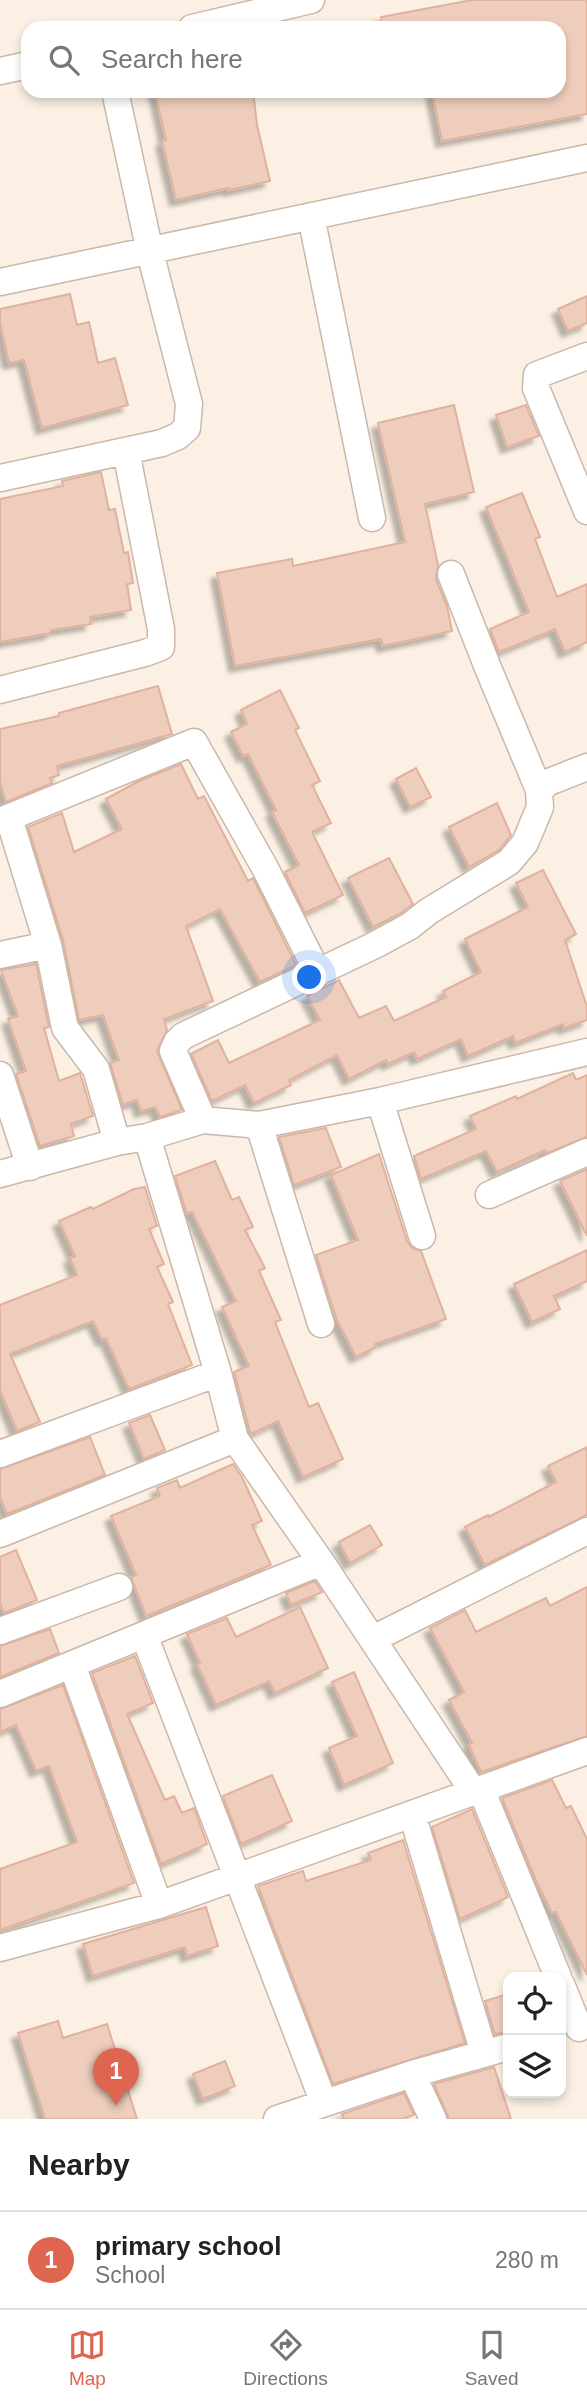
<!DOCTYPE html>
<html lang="en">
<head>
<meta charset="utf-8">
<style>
  :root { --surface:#fff; --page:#f6f6f6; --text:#222; --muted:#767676; --line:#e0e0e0; --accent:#de654f }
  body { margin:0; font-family:Helvetica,sans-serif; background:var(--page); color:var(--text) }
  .controls { position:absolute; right:21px; bottom:21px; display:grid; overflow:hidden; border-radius:14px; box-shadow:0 4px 10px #0003 }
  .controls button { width:63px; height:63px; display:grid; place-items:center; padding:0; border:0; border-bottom:2px solid var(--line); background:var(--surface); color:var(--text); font:35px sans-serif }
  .you { position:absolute; left:310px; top:978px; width:24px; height:24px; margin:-18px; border:5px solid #fff; border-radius:50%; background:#1a73e8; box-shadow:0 0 0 10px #1a73e833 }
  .badge { display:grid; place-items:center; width:46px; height:46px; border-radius:50%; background:var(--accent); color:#fff; font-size:23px; font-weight:700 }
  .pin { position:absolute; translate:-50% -58px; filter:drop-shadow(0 2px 4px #0008) }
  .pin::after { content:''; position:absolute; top:37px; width:24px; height:21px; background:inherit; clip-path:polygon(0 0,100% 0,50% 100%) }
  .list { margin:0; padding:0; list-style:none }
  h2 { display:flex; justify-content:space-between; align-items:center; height:91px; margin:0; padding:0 28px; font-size:30px }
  h2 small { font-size:23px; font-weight:400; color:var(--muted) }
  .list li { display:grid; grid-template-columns:46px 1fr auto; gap:21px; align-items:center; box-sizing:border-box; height:98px; padding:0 28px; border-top:2px solid var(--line) }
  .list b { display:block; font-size:26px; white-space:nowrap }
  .list p { margin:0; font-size:23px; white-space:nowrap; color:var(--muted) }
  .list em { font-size:23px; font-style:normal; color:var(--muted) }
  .icon { flex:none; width:38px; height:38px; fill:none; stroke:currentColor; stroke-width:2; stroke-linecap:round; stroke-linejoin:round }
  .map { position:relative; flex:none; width:587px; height:2119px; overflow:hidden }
  .search { position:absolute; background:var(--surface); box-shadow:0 4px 10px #0003; left:21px; right:21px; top:21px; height:77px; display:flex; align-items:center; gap:18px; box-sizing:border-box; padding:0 24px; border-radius:21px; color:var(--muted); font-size:26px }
  .sheet { height:189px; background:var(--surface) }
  nav { display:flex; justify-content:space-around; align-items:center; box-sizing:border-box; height:98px; border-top:2px solid var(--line); background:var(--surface); font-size:19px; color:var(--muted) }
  nav a { display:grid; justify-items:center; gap:4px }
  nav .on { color:var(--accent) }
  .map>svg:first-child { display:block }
  .building { fill:#eecdbc; stroke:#e0b29d; stroke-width:2; filter:url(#shadow) }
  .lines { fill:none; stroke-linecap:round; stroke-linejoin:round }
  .minor-casing { stroke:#cbb7aa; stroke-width:29 }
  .minor { stroke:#fff; stroke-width:26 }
</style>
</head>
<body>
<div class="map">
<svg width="587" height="2119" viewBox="0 0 587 2119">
  <defs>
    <filter id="shadow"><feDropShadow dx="-6" dy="6" stdDeviation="2" flood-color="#0004"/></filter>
  </defs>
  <rect width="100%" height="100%" fill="#fbf0e3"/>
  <path class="building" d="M472,0H587V114L442,141L432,91H559V28H382L381,17Z
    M155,91H253L257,125L270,181L229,190L228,188L176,200L162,141L166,140Z
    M70,294L77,325L89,322L98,363L115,358L128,405L42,428L24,360L9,363L0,323V309Z
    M587,296V323L568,331L558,309Z
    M454,405L474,492L425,504L438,565L436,579L447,606L452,631L383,646L381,639L235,666L217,573L292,559L293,566L405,542L378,423Z
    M526,405L539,436L507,447L496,415Z
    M101,472L109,510L115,509L124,553L128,552L133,583L127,584L131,610L90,617L91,624L51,630V633L0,642V499L63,486L62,481Z
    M522,493L540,537L535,539L557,597L587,584V642L565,652L555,629L499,652L490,629L529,612L486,507Z
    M158,686L172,734L57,766L59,775L50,778L52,783L6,802L0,783V729L59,716V713Z
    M280,690L299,728L295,730L320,781L312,785L331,823L312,832L343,895L305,913L285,872L299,865L272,812L276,810L248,754L243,756L231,732L247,724L241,710Z
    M181,764L198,799L204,796L248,881L253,878L296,965L260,982L220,909L186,926L213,1001L164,1019L167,1030L157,1051L182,1110L160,1117L155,1107L141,1111L137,1100L123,1105L110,1063L119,1060L103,1015L79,1020L63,940L28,827L62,813L74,852L122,829L106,799L139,781Z
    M416,768L431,797L410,807L396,779Z
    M497,803L511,835L499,850L469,867L449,827Z
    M389,858L413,904L401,913L373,927L348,878Z
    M543,870L576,934L565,940L587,1007V1020L564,1028L563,1024L515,1043L513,1036L468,1056L461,1039L417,1059L414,1052L388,1064L386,1060L349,1079L337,1055L289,1080L291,1085L254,1103L245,1085L212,1101L191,1054L218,1040L229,1063L320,1020L307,996L339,980L359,1018L386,1006L394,1021L446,997L443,991L481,972L465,939L528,907L516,883Z
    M36,964L49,1027L44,1028L59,1081L80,1073L93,1116L71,1124L74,1136L40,1146L16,1074L26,1071L8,1019L18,1016L1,970Z
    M573,1073L576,1080L587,1075V1137L547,1153L545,1150L497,1172L486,1151L421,1179L414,1156L476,1129L470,1116L516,1096L517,1099Z
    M326,1128L341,1167L294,1185L279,1137Z
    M379,1154L407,1241L412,1248L421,1251L446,1319L375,1344L376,1347L356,1357L336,1318L316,1255L358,1240L331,1175Z
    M215,1161L232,1200L239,1197L253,1227L245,1230L265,1268L259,1271L281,1320L275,1322L309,1407L318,1403L343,1459L303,1477L278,1421L251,1434L250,1432L234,1372L249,1366L222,1307L236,1301L192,1212L187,1214L175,1176Z
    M587,1169V1236L560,1181Z
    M145,1187L157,1226L149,1229L164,1264L157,1267L173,1302L168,1304L192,1365L129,1389L106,1338L102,1340L93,1321L10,1354L40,1422L17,1431L0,1391V1305L77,1275L70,1258L75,1256L59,1221L91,1207L93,1209L134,1189Z
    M587,1250V1281L554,1296L560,1309L532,1322L514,1284Z
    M150,1415L165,1450L144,1459L129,1423Z
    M90,1437L105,1475L7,1514L0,1497V1469Z
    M587,1447V1515L485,1565L465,1527L488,1515L489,1517L556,1482L548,1466Z
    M233,1464L242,1477L262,1521L252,1525L271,1565L146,1616L131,1577L136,1575L111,1516L160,1496L157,1488L177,1480L180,1488Z
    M370,1525L382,1545L350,1563L339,1542Z
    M16,1550L37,1600L4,1613L0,1604V1557Z
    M315,1581L322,1592L291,1605L286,1593Z
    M587,1587V1736L481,1772L469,1745L472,1743L449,1700L464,1692L430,1628L465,1610L476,1632L546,1598L550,1606Z
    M300,1607L328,1668L275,1693L269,1681L216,1705L197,1664L200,1663L187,1634L227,1618L236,1637Z
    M50,1629L59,1653L0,1677V1646Z
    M135,1656L153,1703L127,1714L165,1800L174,1796L182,1813L194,1808L207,1844L161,1864L92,1673Z
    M354,1672L393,1763L344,1785L329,1748L357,1736L332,1682Z
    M63,1685L134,1883L0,1930V1869L77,1842L49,1766L36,1771L16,1725L0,1732V1709Z
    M272,1775L292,1821L241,1844L223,1796Z
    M552,1780L566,1808L571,1806L587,1839V1975L556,1912L552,1913L537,1883L502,1798Z
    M472,1809L508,1897L460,1919L432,1827Z
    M403,1840L465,2043L333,2084L258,1886L303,1871L306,1881L371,1860L368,1853Z
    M206,1907L218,1946L187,1956L185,1947L93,1976L83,1944Z
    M508,1994V2032L495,2034L485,2001Z
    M58,2021L63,2038L107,2024L137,2119H45L18,2033Z
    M225,2061L235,2086L203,2099L193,2074Z
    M494,2067L511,2119H449L434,2084Z
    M404,2093L414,2115L401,2119H344L342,2114Z"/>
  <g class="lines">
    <g class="minor-casing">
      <path id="minor" d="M192,28L311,0
        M0,71L28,65
        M311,216L372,518
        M0,282L587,158
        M587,356L537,375L536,388L587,511
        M0,478L162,443L178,436L187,428L189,404L150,252L115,91
        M451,574L488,668L539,790
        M0,690L145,653L161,647V629L126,451
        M9,818L48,945
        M0,821L194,742L265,868L318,973
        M0,955L48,945L65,1028L96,1069L117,1142
        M0,1075L30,1167
        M380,1101L422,1236
        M203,1120L173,1051L177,1042L183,1036L375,945L410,926L429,911L509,862L525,843L540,807L539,790L549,782L587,767
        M259,1125L321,1324
        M147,1137L218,1373L235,1439L321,1562L473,1791
        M0,1174L117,1142L147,1137L203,1120L259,1125L380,1101L587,1052
        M489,1195L587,1152
        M0,1454L218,1373
        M0,1534L235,1439
        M0,1631L119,1587
        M144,1635L324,2103
        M373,1639L587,1531
        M72,1665L159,1905
        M0,1694L321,1562
        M481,1789L558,1977
        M412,1814L484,2053
        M0,1948L159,1905L587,1751
        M561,1984L579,2028
        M412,2074L433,2119
        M277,2119L412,2074L508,2047"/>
    </g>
    <use href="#minor" class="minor"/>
  </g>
</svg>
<div class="controls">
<button><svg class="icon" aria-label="locate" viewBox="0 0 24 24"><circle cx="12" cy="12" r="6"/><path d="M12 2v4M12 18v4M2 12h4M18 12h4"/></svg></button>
<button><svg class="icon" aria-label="layers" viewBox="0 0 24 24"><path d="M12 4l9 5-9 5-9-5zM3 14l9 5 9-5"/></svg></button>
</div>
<div class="you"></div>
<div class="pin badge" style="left:116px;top:2106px">1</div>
<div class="search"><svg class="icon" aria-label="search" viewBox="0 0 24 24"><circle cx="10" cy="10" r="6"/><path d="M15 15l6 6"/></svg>Search here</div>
</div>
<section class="sheet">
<h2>Nearby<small></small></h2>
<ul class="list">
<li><span class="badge">1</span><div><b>primary school</b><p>School</p></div><em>280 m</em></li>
</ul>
</section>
<nav>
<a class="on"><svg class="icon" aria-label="map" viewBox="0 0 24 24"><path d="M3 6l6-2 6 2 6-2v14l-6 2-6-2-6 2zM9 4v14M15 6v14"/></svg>Map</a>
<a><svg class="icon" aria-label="directions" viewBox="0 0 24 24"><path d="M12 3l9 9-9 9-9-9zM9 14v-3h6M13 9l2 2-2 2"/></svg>Directions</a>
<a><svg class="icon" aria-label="saved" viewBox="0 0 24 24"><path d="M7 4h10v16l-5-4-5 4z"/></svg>Saved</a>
</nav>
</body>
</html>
